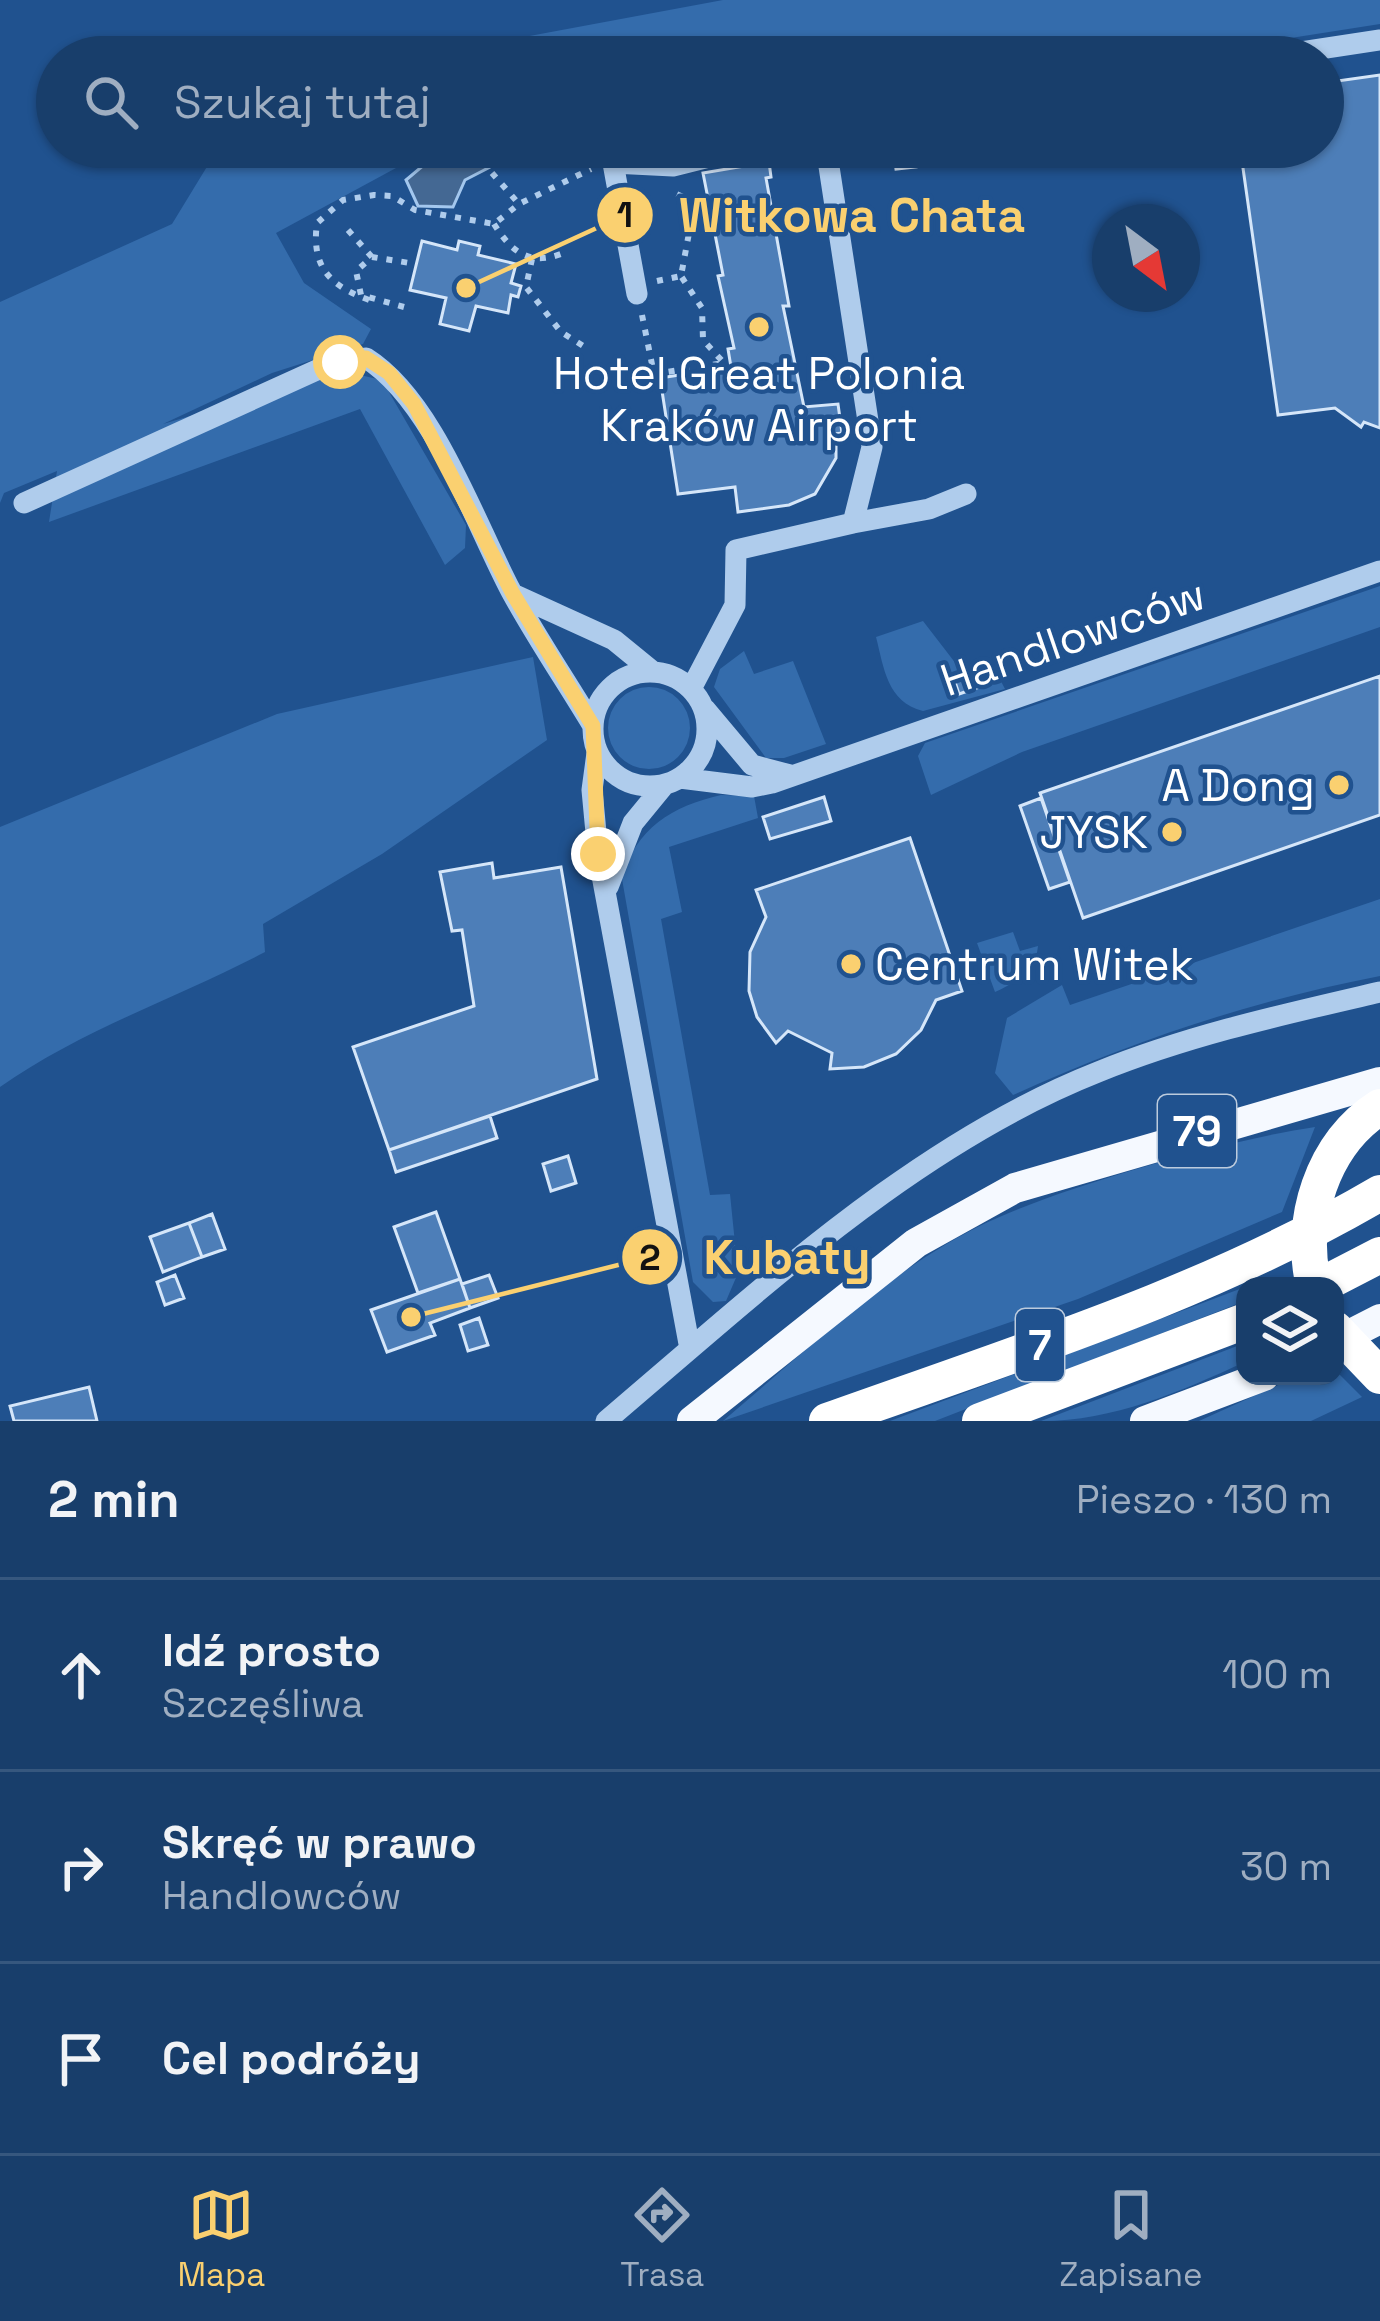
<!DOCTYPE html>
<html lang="pl">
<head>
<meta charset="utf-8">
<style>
  :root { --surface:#183e6b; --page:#214571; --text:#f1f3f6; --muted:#9faec1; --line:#36577e; --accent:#fad070 }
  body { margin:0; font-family:"Space Grotesk",sans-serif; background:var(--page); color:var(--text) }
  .controls { position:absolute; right:36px; bottom:36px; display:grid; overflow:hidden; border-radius:24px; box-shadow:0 3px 9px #0004 }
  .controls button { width:108px; height:108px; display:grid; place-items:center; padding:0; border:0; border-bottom:3px solid var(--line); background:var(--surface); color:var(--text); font:60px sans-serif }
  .compass { position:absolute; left:1092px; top:204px; width:108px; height:108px; border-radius:50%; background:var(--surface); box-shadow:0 3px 9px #0004; rotate:148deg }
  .stop { position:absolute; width:36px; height:36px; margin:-27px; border:9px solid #fad070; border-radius:50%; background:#fff }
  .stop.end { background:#fad070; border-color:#fff; box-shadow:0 3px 12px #0008 }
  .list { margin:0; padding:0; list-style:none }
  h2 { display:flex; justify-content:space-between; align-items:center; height:156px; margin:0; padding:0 48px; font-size:51px }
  h2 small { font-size:39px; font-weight:400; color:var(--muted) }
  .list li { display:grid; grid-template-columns:78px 1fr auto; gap:36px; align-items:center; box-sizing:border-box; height:192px; padding:0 48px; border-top:3px solid var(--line) }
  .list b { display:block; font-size:45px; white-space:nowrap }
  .list p { margin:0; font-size:39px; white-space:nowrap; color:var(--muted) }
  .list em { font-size:39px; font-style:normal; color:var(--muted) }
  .icon { flex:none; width:66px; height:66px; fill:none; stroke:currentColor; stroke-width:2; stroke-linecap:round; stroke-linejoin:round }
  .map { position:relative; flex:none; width:1380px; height:1421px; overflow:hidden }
  .search { position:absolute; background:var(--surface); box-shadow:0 3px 9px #0004; left:36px; right:36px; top:36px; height:132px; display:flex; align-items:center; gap:30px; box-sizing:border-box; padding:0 42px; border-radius:66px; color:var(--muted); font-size:45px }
  .sheet { height:732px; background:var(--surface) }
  nav { display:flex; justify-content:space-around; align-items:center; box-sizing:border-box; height:168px; border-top:3px solid var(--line); background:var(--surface); font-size:33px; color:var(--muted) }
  nav a { display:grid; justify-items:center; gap:6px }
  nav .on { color:var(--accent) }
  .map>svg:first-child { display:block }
  .green { fill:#346cac }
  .water { fill:#446893; stroke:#a3c7ee; stroke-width:3 }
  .building { fill:#4d7eb8; stroke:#d5e6f9; stroke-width:3 }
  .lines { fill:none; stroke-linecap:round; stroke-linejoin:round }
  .path { stroke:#afccec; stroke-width:6; stroke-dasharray:6 9; stroke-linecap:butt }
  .minor { stroke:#afccec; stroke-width:21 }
  .major { stroke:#f5f9ff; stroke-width:30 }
  .highway { stroke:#fff; stroke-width:36 }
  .route { stroke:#fad070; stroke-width:15 }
  .poi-dot { fill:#fad070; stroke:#20528f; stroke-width:4.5 }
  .labels { text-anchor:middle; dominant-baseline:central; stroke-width:9; stroke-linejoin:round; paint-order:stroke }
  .shield { fill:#20528f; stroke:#bccbdd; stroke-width:3 }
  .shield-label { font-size:42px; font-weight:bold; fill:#fff }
  .poi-label { font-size:45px; fill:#fff; stroke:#20528f; text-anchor:end }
  .street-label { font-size:45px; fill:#fff; stroke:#20528f }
  .leader { fill:none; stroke:#fad070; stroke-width:4.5 }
  .callout-dot { fill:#fad070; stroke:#20528f; stroke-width:4.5 }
  .mark-label { font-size:36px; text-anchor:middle; font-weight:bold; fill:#111 }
  .callout-label { font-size:48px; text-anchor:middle; font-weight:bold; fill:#fad070; stroke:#20528f; stroke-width:9; stroke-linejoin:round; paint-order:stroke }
</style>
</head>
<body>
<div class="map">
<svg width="1380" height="1421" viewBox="0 0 1380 1421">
  <rect width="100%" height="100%" fill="#20528f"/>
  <path class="green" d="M723,0H1380V24L1171,57H416Z
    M219,147H495L420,155L276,233L304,283L371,329L363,344L272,373L163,424L342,371L382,380L466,525L465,548L445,565L360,409L49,522L57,471L4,493L0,503V302L172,224Z
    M1380,586V627L1022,752L931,795L918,756L925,743Z
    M923,621L960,669L990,660L1005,689L923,711C887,702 884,668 876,637Z
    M744,651L754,674L793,661L826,744L784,758H766L714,687L720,669Z
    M533,657L547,740L382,854L263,924L265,952C177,998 81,1030 0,1087V827L277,714Z
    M608 728a41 41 0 1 1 82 0a41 41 0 1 1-82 0Z
    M721,795L754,796L758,818L669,847L682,912L661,919L710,1195L730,1194L738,1273L726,1301L713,1302L693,1282L622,879C635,828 673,806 721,795Z
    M1380,899V976C1251,1001 1132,1041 1013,1095L995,1073L1007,1018L1062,985L1070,1005Z
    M1013,932L1020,951L1038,946C1036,971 1016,982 995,992L977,943Z
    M1315,1127L1282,1212L1078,1299L723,1421C805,1352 890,1268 988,1222C1068,1185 1227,1140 1315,1127Z
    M1245,1287V1301L935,1421H890Z
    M1245,1343V1362C1179,1392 1114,1421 1041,1421Z
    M1335,1370L1362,1397L1311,1421H1199L1298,1376H1335Z"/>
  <path class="water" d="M477,161L488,168L465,180L453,207L418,206L406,180L425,164Z"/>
  <path class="building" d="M1380,75V428L1364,422L1361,427L1335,408L1278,415L1240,147H1323V83Z
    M893,147H913L916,167L896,169Z
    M769,162L771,177L766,178L789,306H783L804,407L838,404L842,433L827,435L829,443L836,442V458L815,494L789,505L738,512L735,487L678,494L660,378L731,367L728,349L734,348L718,276L723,275L703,173Z
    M422,241L457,250L459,241L480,246L478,255L516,264L511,283L521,286L518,297L511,295L508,313L476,306L469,331L440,324L446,298L410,290Z
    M988,664L994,682L959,694L953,676Z
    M1380,676V815L1083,918L1040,793Z
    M824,797L831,821L770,839L763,817Z
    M1041,798L1070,882L1049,889L1020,806Z
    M910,838L962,991L936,1000L921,1030L896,1054L864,1067L830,1069L832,1053L788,1031L776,1043L757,1017L749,991L750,952L766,917L756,890Z
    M492,863L494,878L561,867L597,1079L389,1150L353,1047L474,1006L462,930L452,931L440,872Z
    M490,1116L497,1138L396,1172L389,1150Z
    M568,1156L576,1183L551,1191L543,1164Z
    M436,1212L460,1279L418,1293L394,1227Z
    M212,1214L225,1249L202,1257L189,1223Z
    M189,1223L202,1257L163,1272L150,1237Z
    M175,1275L184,1298L165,1305L157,1282Z
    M489,1275L498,1298L470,1308L462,1284Z
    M460,1279L470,1308L430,1323L435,1335L387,1352L371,1310Z
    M479,1318L488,1345L468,1351L460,1325Z
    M89,1387L97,1421H14L10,1406Z"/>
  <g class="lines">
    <path class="path" d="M492,173L519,204
      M494,224C511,251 528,266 561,254
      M348,230L372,257
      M532,259L526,287L561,332L585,347
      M657,281L681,276L689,233L678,199L684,186
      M369,300C330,286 311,267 317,223L343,200L374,195L392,196L415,210L494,224L519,204L591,169
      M404,307L361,295L356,271L372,257L416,264
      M642,315L654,374L724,363L703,340L702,308L681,276"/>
    <path class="minor" d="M1268,57L1380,40
      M637,294L613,163L673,166L749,147
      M24,503L319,369L366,358C433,400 474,521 511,591C536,637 566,681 593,726
      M853,523L929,509L966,494
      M513,594L614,640L652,671
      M593 729a57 57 0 1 1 114 0a57 57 0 1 1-114 0Z
      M691,689L735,605L736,550L853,523L872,447L826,147
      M705,709L752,765L790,775
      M597,753L592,790L598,854L690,1349L606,1421
      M680,778L752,787L772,783L1380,571
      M608,887L633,823L665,784
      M690,1349C812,1244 946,1132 1098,1072C1189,1035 1285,1014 1380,992"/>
    <path class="major" d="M1335,1342L1380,1319
      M692,1421L916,1243L1015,1188L1380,1082
      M1145,1421L1264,1376"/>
    <path class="highway" d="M1314,1286C1298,1221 1322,1144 1380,1107
      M1320,1286L1380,1255
      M1335,1329L1380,1376
      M827,1421C1014,1354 1208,1294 1380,1193
      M980,1421L1245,1321"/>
  </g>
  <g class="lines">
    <path class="route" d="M340,362L366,358L389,373L414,404L513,594L593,726L598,854"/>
  </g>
  <g class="poi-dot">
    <circle cx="759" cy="327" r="12"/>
    <circle cx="1339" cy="785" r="12"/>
    <circle cx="1172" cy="832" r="12"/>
    <circle cx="851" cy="964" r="12"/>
  </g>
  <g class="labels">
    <g class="shield">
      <rect x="1158" y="1095" width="78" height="72" rx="9"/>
      <rect x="1016" y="1309" width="48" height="72" rx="9"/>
    </g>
    <g class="shield-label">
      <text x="1197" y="1131">79</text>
      <text x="1040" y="1345">7</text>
    </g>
    <g class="poi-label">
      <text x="759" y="373" text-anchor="middle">Hotel Great Polonia<tspan x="759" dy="52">Kraków Airport</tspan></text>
      <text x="1315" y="785">A Dong</text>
      <text x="1148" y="832">JYSK</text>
      <text x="875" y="964" text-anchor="start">Centrum Witek</text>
    </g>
    <g class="street-label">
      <text transform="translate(1073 637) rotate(-19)">Handlowców</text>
    </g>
  </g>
  <path class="leader" d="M466 288L625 215M411 1317L650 1257"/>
  <g class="callout-dot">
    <circle cx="466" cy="288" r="12"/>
    <circle cx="411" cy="1317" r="12"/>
    <circle cx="625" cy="215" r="30"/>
    <circle cx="650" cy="1257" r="30"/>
  </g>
  <g class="mark-label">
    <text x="625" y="227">1</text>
    <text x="650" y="1270">2</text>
  </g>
  <g class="callout-label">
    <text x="852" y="232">Witkowa Chata</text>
    <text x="787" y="1274">Kubaty</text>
  </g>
</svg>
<div class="controls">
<button><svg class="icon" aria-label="layers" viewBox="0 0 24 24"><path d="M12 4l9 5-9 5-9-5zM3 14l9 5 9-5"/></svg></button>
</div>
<svg class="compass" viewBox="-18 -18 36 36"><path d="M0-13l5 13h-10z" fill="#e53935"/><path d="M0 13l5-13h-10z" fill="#9faec1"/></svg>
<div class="stop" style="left:340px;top:362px"></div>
<div class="stop end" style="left:598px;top:854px"></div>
<div class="search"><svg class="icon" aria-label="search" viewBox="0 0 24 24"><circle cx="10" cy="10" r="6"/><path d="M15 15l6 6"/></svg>Szukaj tutaj</div>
</div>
<section class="sheet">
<h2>2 min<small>Pieszo · 130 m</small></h2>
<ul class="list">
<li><svg class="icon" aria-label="ahead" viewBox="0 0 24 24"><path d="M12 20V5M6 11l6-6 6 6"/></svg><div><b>Idź prosto</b><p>Szczęśliwa</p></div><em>100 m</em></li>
<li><svg class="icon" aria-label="right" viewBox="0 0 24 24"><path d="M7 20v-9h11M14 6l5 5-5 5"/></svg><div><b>Skręć w prawo</b><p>Handlowców</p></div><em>30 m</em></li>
<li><svg class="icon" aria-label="arrive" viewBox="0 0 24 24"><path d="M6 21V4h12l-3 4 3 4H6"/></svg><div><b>Cel podróży</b></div></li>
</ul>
</section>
<nav>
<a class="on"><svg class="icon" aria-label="map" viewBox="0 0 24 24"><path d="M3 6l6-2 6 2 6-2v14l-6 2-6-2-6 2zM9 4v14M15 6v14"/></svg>Mapa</a>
<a><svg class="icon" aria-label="directions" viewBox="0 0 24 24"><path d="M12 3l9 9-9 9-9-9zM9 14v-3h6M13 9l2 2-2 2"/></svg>Trasa</a>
<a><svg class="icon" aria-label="saved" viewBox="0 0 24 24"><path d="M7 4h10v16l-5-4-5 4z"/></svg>Zapisane</a>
</nav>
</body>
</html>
